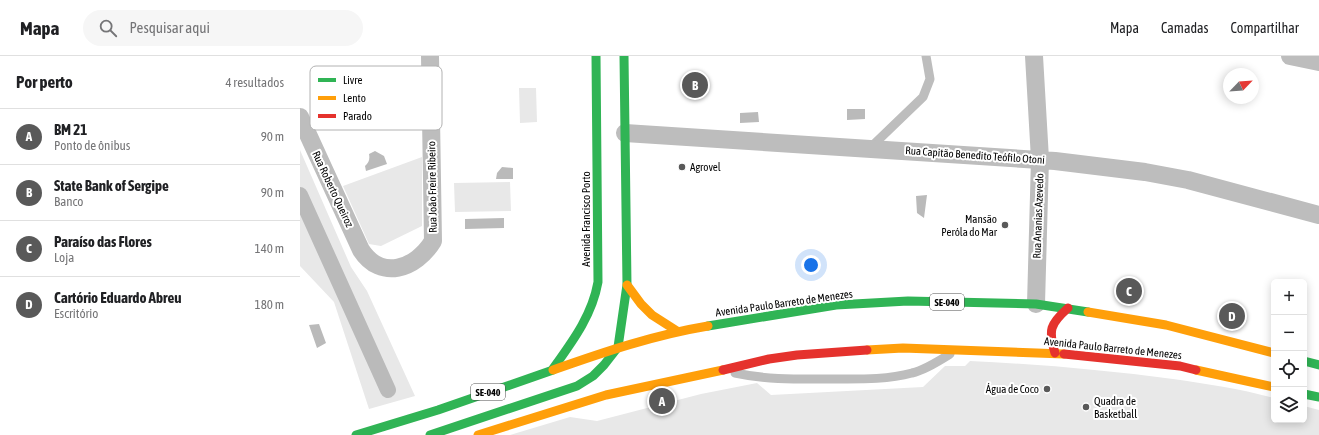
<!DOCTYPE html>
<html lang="pt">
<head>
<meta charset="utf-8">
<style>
  :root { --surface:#fff; --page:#f6f6f6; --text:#202124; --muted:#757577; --line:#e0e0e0; --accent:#595959 }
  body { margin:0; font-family:"Asap Condensed",sans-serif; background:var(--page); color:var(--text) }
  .controls { position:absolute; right:12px; bottom:12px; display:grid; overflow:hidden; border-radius:6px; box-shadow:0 2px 10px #0003 }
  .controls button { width:36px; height:36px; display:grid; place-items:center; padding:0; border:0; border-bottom:1px solid var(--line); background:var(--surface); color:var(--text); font:20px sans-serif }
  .compass { position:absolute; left:923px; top:12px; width:36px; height:36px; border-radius:50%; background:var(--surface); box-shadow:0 2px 10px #0003; rotate:65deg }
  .you { position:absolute; left:511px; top:209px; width:14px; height:14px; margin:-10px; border:3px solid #fff; border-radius:50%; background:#1a73e8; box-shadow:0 0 0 6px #1a73e833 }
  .badge { display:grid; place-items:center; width:26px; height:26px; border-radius:50%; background:var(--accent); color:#fff; font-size:13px; font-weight:700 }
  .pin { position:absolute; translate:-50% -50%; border:2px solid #fff; box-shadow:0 1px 4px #0006 }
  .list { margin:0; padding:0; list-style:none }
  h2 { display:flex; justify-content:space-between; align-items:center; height:52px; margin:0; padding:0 16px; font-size:17px }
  h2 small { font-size:13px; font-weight:400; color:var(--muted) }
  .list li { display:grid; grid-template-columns:26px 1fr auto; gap:12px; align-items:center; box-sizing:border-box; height:56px; padding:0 16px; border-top:1px solid var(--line) }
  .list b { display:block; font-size:15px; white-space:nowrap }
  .list p { margin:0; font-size:13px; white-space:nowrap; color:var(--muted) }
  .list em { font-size:13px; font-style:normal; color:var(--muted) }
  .icon { flex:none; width:22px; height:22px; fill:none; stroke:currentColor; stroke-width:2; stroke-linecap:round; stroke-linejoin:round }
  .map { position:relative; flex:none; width:1019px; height:379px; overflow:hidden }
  header { display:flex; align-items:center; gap:24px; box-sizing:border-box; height:56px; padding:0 20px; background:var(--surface); border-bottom:1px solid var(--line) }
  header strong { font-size:19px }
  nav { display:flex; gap:22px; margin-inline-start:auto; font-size:14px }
  .search { width:280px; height:36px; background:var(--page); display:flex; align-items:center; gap:10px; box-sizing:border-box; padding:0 14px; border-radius:22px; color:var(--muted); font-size:15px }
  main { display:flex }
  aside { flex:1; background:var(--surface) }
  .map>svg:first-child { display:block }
  .green { fill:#e8e8e8 }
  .water { fill:#bababa }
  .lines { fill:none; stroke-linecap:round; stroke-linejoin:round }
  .canal { stroke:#bababa; stroke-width:16 }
  .lane { stroke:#bdbdbd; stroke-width:9 }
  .street { stroke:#bdbdbd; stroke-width:18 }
  .fast { stroke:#30b455; stroke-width:9 }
  .slow { stroke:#ff9f0a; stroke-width:9 }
  .jam { stroke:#e5322d; stroke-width:9 }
  .poi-dot { fill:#595959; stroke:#fff; stroke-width:1.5 }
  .labels { text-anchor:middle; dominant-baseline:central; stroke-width:4; stroke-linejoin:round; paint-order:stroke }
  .shield { fill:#fff; stroke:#4c4c4c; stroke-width:1 }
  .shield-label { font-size:10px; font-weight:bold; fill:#000 }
  .street-label { font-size:11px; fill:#000; stroke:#fff }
  .poi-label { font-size:11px; fill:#000; stroke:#fff; text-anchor:start }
  .key { fill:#fff; stroke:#b2b2b2; stroke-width:1 }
  .key-label { font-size:11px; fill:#000 }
</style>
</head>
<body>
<header>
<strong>Mapa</strong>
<div class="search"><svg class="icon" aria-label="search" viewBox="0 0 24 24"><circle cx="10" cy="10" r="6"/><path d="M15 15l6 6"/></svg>Pesquisar aqui</div>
<nav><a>Mapa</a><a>Camadas</a><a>Compartilhar</a></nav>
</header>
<main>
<aside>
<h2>Por perto<small>4 resultados</small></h2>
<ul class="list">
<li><span class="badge">A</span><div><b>BM 21</b><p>Ponto de ônibus</p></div><em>90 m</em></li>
<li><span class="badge">B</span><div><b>State Bank of Sergipe</b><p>Banco</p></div><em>90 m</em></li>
<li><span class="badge">C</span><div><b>Paraíso das Flores</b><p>Loja</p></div><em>140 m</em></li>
<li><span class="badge">D</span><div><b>Cartório Eduardo Abreu</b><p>Escritório</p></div><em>180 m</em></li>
</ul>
</aside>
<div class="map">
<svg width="1019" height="379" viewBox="0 0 1019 379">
  <rect width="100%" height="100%" fill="#fff"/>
  <path class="green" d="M219,32H236L237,66L220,67Z
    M0,94L51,211L67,235L115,340L69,353L34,246L0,210Z
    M122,101V170L81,190L69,188L43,130Z
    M210,126L211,155L155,156L154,127Z
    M670,305C738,308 805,314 873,323C907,328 941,333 974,342V364H1004V350L1019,354V379H210L270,361L297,365L401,338L457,327L471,339L623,331L645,310H665Z"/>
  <path class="water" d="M547,53H565V63L547,64Z
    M458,56L459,66L440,67V57Z
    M75,95L84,100L87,108L66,115L65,110C69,107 70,103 69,98Z
    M202,111L213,112V123H196L197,117Z
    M627,139L624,162L617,157L616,140Z
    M204,162V172L165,173V163Z
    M19,268L26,287L17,292L9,269Z"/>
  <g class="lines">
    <path class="canal" d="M0,139L88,334"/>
    <path class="lane" d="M570,92L623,41L630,23L626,0
      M435,317C467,324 500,323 533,323C559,323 586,324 612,317C625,314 639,305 650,298"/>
    <path class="street" d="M734,0L740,103L736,248
      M990,0L1019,6
      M0,61L61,194C81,225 116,213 133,185L130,0
      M325,77L755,105L845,116L888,124L1019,159"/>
    <path class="fast" d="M408,270L536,249L608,245L736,248L788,256
      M318,291L327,229L324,0
      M1004,305L1019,309
      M252,314C272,286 292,260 298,226L296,0
      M1004,338L1019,341
      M56,379L138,354L253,314
      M130,379L277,330L293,320L304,309L318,291"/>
    <path class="slow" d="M327,229L341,248L352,259L377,275
      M788,256L866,269L974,297
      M567,294L603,292L764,298
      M253,314C304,296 354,279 408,270
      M896,314L974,331
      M178,379L306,339L423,314"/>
    <path class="jam" d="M755,297C748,274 750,268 768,252
      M764,298L880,310L896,314
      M423,314L469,303L497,299L567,294"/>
  </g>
  <g class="poi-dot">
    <circle cx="382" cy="111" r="4"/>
    <circle cx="705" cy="169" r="4"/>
    <circle cx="747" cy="333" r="4"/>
    <circle cx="786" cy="351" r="4"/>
  </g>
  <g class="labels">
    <g class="shield">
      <rect x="630" y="238" width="34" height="16" rx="3"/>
      <rect x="171" y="328" width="34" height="16" rx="3"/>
    </g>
    <g class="shield-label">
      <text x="647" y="246">SE-040</text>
      <text x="188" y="336">SE-040</text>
    </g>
    <g class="street-label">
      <text transform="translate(675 99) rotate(4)">Rua Capitão Benedito Teófilo Otoni</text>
      <text transform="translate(132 131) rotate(-91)">Rua João Freire Ribeiro</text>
      <text transform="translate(33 133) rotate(65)">Rua Roberto Queiroz</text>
      <text transform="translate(738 160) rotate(-88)">Rua Ananias Azevedo</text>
      <text transform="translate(286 163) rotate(-90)">Avenida Francisco Porto</text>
      <text transform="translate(484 247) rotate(-8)">Avenida Paulo Barreto de Menezes</text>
      <text transform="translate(813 292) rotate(6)">Avenida Paulo Barreto de Menezes</text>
    </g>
    <g class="poi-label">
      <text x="390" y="111">Agrovel</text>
      <text x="697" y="163" text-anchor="end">Mansão<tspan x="697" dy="13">Peróla do Mar</tspan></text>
      <text x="739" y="333" text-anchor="end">Água de Coco</text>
      <text x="794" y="345">Quadra de<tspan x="794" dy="13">Basketball</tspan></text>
    </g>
  </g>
  <rect x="10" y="10" width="132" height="64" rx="6" class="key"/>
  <rect x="18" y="22" width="18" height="4" fill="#30b455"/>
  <rect x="18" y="40" width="18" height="4" fill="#ff9f0a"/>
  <rect x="18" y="58" width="18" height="4" fill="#e5322d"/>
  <g class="key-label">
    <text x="43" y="28">Livre</text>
    <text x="43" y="46">Lento</text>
    <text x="43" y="64">Parado</text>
  </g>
</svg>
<div class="controls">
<button>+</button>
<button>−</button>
<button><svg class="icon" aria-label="locate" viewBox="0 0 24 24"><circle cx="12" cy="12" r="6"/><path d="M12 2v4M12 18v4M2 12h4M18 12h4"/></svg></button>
<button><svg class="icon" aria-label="layers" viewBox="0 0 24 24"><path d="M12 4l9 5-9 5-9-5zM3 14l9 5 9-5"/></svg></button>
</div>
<svg class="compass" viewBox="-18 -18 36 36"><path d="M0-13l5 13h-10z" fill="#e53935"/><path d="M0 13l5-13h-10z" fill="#757577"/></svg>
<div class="you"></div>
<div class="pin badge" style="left:362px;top:345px">A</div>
<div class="pin badge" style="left:395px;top:29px">B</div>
<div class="pin badge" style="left:829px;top:235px">C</div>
<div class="pin badge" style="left:932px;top:260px">D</div>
</div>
</main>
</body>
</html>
